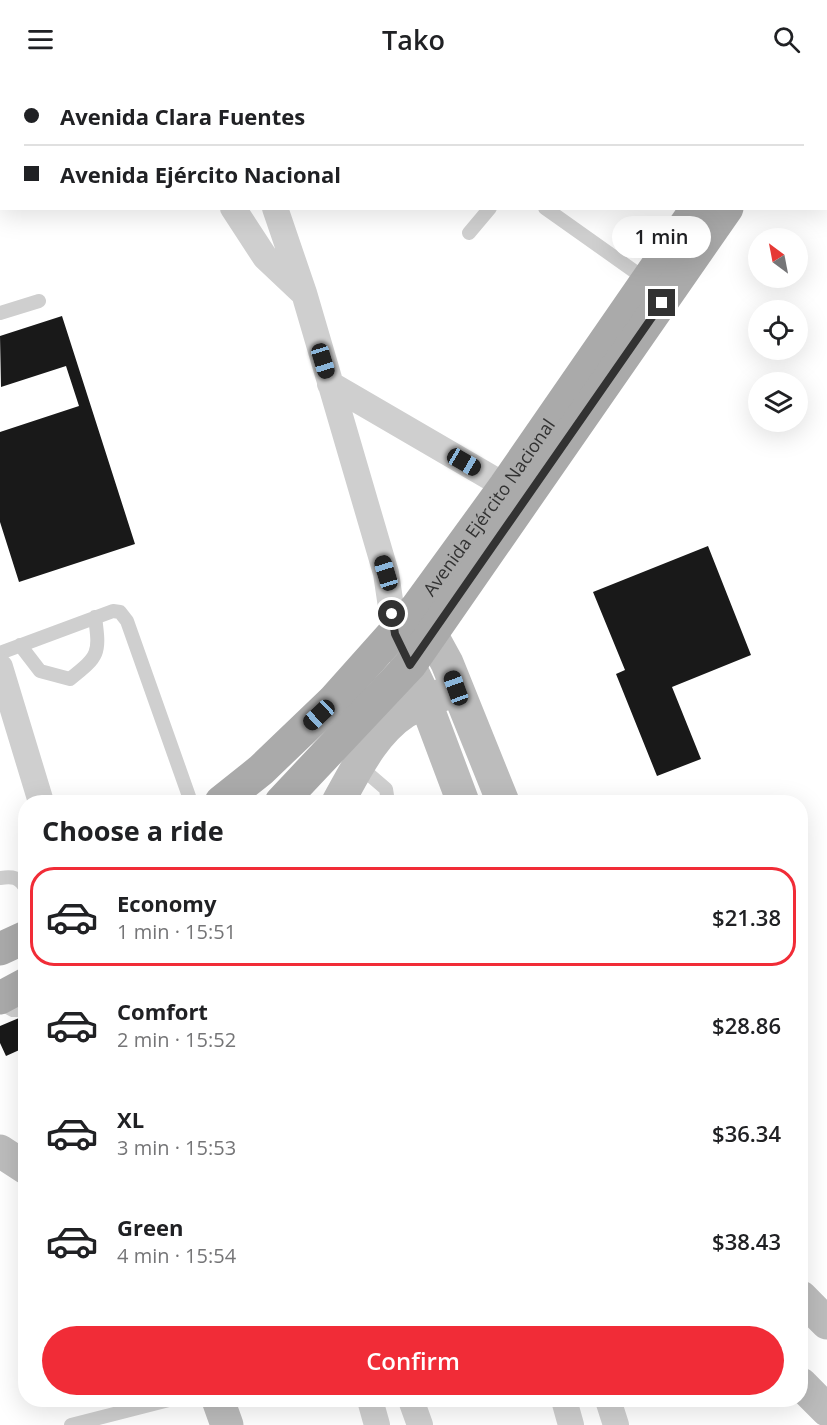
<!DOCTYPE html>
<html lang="en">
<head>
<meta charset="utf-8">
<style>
	:root { --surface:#fff; --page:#f2f2f2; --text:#202124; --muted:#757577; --line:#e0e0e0; --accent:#f12c37 }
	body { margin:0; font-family:"Open Sans",sans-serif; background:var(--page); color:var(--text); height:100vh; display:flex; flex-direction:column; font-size:22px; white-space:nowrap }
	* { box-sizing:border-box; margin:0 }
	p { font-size:20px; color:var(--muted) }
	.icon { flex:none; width:33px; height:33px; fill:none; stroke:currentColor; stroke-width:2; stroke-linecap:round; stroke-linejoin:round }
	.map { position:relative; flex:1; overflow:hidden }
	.panel { position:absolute; left:18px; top:717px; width:790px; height:612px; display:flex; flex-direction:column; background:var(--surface); border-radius:24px; box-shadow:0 6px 24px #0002 }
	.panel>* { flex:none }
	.hud { position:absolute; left:0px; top:0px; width:828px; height:132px; box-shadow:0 6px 24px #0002; display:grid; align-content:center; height:132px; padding:0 24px; background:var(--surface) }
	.needle { width:39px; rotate:328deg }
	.tools { position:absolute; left:748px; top:150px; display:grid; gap:12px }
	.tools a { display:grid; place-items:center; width:60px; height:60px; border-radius:50%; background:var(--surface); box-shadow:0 6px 24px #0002; font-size:30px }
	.end { position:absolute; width:27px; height:27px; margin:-14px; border:8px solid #323232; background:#fff; box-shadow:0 0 0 3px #fff }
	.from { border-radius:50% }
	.bubble { position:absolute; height:42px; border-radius:21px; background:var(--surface); box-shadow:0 6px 24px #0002; font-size:20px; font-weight:600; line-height:42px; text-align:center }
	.car { position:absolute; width:18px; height:36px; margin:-18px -9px; border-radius:8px; box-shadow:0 0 4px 2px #0007; background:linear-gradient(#222 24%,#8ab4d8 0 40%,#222 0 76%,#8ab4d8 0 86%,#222 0) }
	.hud b { display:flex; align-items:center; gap:21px; height:57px; font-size:22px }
	.hud b+b { border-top:2px solid var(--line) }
	.hud i { width:15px; height:15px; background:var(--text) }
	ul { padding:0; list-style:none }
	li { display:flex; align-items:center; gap:18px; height:99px; margin:0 12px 9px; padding:0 12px; border:3px solid transparent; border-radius:24px }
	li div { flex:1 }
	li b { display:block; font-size:22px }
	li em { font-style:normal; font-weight:600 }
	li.on { border-color:var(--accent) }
	li>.icon { width:54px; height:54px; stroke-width:1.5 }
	h2 { padding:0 24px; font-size:27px; line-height:72px }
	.action { display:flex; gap:12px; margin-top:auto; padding:12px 24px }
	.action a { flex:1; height:69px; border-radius:36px; background:var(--accent); color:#fff; font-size:24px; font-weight:600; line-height:69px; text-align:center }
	header { display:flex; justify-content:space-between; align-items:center; height:78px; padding:0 24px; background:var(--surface); font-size:27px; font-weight:600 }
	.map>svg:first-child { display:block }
	.building { fill:#191919 }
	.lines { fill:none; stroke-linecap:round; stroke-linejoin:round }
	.lane { stroke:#cfcfcf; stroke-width:14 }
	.street { stroke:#cfcfcf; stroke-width:26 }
	.secondary { stroke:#bcbcbc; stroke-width:33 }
	.primary { stroke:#aaa; stroke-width:33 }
	.route { stroke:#323232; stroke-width:8 }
	.labels { text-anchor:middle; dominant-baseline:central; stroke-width:6; stroke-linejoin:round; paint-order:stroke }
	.street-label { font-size:18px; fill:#323232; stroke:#fff }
</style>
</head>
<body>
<header><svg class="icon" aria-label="menu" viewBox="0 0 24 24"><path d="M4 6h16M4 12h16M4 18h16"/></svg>Tako<svg class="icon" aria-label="search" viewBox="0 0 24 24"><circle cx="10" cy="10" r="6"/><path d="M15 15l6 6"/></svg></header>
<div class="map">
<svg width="827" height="1347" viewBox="0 0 827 1347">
	<rect width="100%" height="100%" fill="#fff"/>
	<!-- building -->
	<path class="building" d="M62,238L135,466L19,504L0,444V354L79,328L66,288L1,309L0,258Z
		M708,468L751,577L672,609L701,681L657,698L616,596L625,592L593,514Z
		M19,940L26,953V969L6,978L0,965V948Z"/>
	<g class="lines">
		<!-- lane -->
		<path class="lane" d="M545,130L648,203
			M469,155L490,130
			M0,235L39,223
			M20,567L40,593L70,601C99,578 100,576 95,539
			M0,575L113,533L120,534L127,543L191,724
			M358,687L386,711L388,724
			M0,800C13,798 19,799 26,811
			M0,925L13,932H26
			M71,1347L169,1322"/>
		<!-- street -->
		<path class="street" d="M148,0L149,2
			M231,0V2
			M408,2L410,0
			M233,130L265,179L301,213
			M275,130L304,215L386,495L395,556
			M330,306L505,408
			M0,589L41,724
			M370,1322L377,1347
			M411,1322L420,1347
			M564,1322L571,1347
			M608,1322L616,1347"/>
		<!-- secondary -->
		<path class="secondary" d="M418,532L447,585L503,724
			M398,563L421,612L463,724
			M338,724C356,692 373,655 405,634C417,627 431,622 444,616
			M0,1073L26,1090
			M801,1219L827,1245
			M801,1306L827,1332
			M218,1322L227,1347"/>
		<!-- primary -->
		<g class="primary">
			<path d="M786,2L787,0"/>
			<path d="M816,2L817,0"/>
			<path id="s1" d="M221,724L261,692L333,623L417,529L505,408L697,130"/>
			<path d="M281,724L410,587L727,130"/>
			<path d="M0,871L26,859"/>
			<path d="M0,920L26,906"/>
		</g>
	</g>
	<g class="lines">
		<!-- route -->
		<path class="route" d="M392,536L395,556L410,587L662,225"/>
	</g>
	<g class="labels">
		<!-- street labels -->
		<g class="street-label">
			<text stroke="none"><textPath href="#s1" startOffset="400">Avenida Ejército Nacional</textPath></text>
		</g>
	</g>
</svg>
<div class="tools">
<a><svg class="needle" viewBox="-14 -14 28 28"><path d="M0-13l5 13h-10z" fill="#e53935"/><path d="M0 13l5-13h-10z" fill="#757577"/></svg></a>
<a><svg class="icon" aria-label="locate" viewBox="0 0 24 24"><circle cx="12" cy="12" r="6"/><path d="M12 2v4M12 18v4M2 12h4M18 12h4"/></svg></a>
<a><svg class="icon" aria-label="layers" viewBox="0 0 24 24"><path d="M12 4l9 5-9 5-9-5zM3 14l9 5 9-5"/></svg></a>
</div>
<i class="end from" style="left:392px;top:536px"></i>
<i class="end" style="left:662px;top:225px"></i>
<div class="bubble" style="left:612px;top:138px;width:99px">1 min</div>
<i class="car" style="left:323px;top:283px;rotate:163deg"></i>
<i class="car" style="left:464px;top:384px;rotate:120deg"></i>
<i class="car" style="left:386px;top:495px;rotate:343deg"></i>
<i class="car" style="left:456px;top:610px;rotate:340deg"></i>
<i class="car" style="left:319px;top:637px;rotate:227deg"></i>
<div class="hud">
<b><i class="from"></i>Avenida Clara Fuentes</b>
<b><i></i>Avenida Ejército Nacional</b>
</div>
<section class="panel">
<h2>Choose a ride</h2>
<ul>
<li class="on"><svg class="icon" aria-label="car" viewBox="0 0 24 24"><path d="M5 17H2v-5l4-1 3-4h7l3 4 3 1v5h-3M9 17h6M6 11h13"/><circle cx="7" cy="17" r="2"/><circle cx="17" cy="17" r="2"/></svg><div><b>Economy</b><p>1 min · 15:51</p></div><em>$21.38</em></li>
<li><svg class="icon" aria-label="car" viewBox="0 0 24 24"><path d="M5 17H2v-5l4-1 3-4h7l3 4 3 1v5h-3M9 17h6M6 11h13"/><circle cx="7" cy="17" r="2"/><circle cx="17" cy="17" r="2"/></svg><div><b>Comfort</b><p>2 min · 15:52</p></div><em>$28.86</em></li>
<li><svg class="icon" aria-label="car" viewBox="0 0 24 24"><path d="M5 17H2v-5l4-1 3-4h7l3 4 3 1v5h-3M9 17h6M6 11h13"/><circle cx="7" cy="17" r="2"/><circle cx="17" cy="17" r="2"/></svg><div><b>XL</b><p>3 min · 15:53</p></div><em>$36.34</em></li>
<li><svg class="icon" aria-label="car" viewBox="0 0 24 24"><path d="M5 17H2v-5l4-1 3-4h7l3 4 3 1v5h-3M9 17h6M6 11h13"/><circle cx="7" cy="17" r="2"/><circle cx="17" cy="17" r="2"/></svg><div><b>Green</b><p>4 min · 15:54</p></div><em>$38.43</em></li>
</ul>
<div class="action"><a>Confirm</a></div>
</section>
</div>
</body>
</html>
